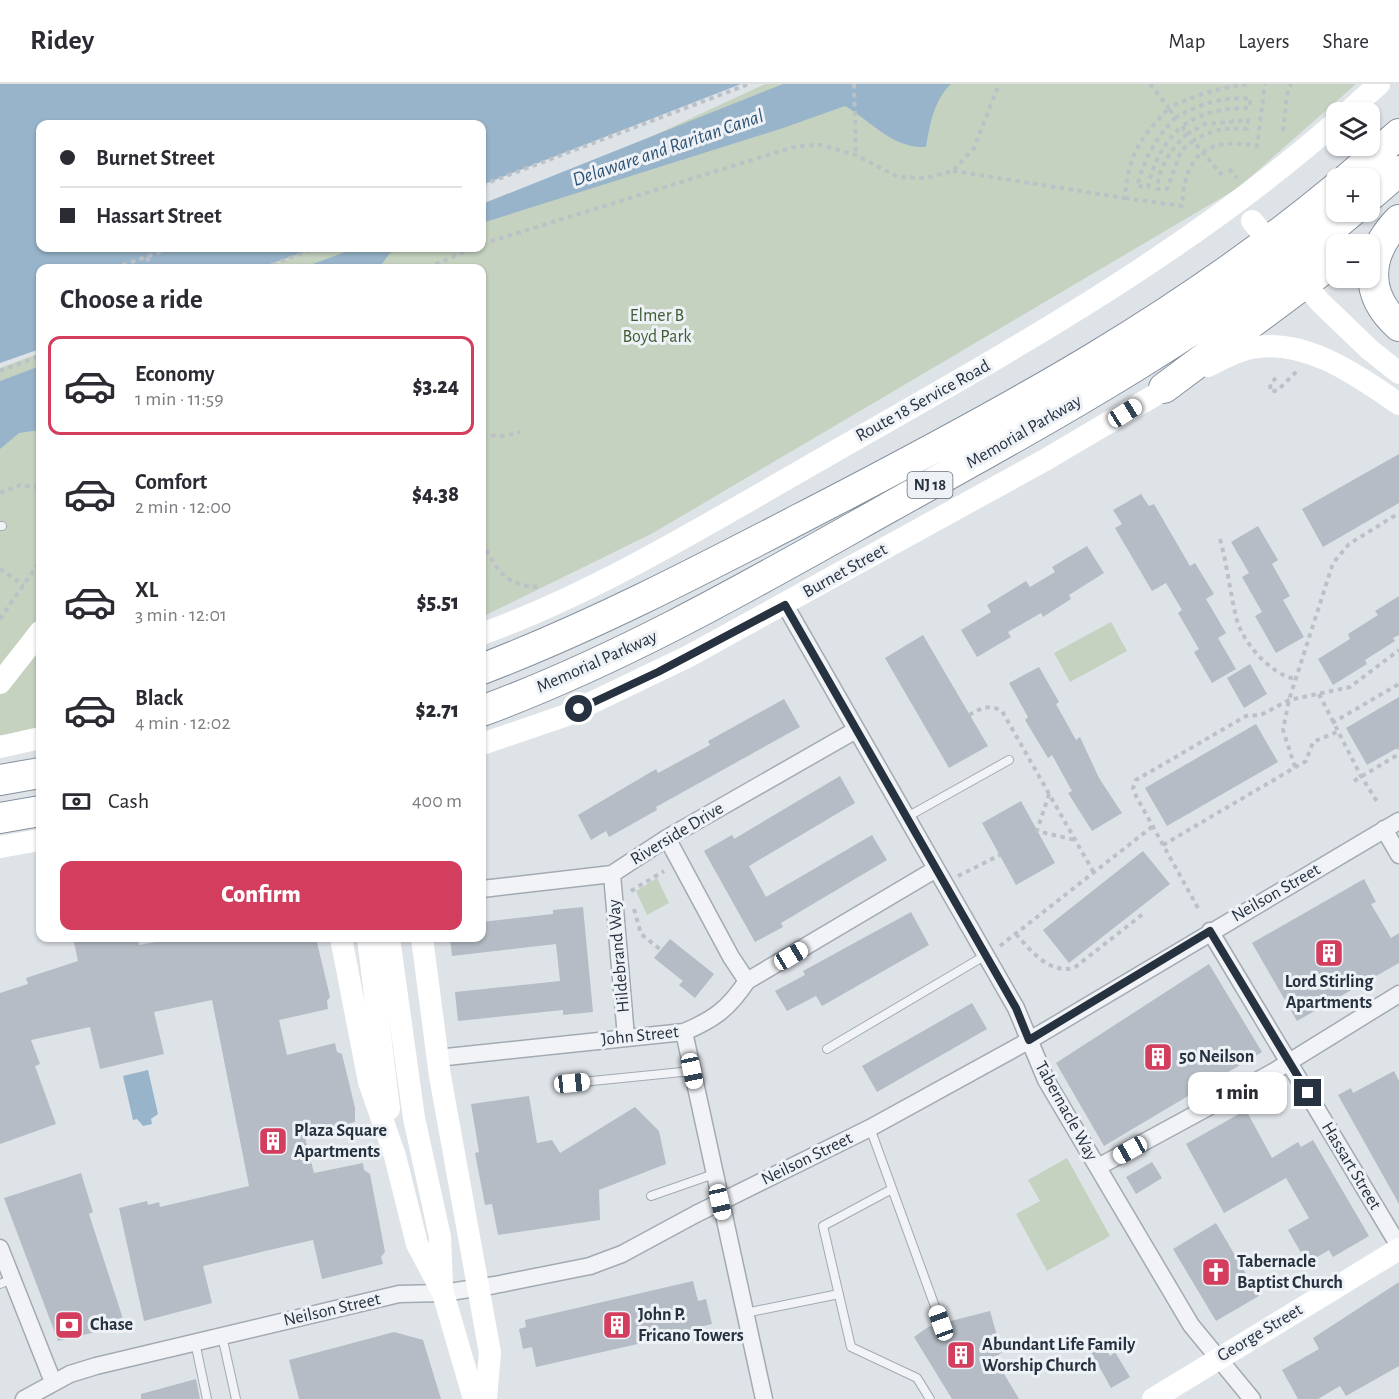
<!DOCTYPE html>
<html lang="en">
<head>
<meta charset="utf-8">
<style>
	:root { --surface:#fff; --page:#f7f7f7; --text:#2b2b33; --muted:#7c7c81; --line:#e1e1e2; --accent:#d33e5f }
	body { margin:0; font-family:"Alegreya Sans",sans-serif; background:var(--page); color:var(--text); height:100vh; display:flex; flex-direction:column; font-size:22px; white-space:nowrap }
	* { box-sizing:border-box; margin:0 }
	p { font-size:20px; color:var(--muted) }
	.icon { flex:none; width:33px; height:33px; fill:none; stroke:currentColor; stroke-width:2; stroke-linecap:round; stroke-linejoin:round }
	.map { position:relative; flex:1; overflow:hidden }
	.side { position:absolute; left:36px; top:180px; width:450px; height:678px; display:flex; flex-direction:column; background:var(--surface); border-radius:12px; box-shadow:0 2px 4px #0004 }
	.side>* { flex:none }
	.top-card { position:absolute; left:36px; top:36px; width:450px; height:132px; border-radius:12px; box-shadow:0 2px 4px #0004; display:grid; align-content:center; height:132px; padding:0 24px; background:var(--surface) }
	.buttons { position:absolute; left:1326px; top:18px; display:grid; gap:12px }
	.buttons a { display:grid; place-items:center; width:54px; height:54px; border-radius:12px; background:var(--surface); box-shadow:0 2px 4px #0004; font-size:30px }
	.end { position:absolute; width:27px; height:27px; margin:-14px; border:8px solid #273240; background:#fff; box-shadow:0 0 0 3px #fff }
	.from { border-radius:50% }
	.bubble { position:absolute; height:42px; border-radius:12px; background:var(--surface); box-shadow:0 2px 4px #0004; font-size:20px; font-weight:800; line-height:42px; text-align:center }
	.car { position:absolute; width:18px; height:36px; margin:-18px -9px; border-radius:8px; box-shadow:0 0 4px 2px #0007; background:linear-gradient(#fff 24%,#345 0 40%,#fff 0 76%,#345 0 86%,#fff 0) }
	.top-card b { display:flex; align-items:center; gap:21px; height:57px; font-size:22px }
	.top-card b+b { border-top:2px solid var(--line) }
	.top-card i { width:15px; height:15px; background:var(--text) }
	ul { padding:0; list-style:none }
	li { display:flex; align-items:center; gap:18px; height:99px; margin:0 12px 9px; padding:0 12px; border:3px solid transparent; border-radius:12px }
	li div { flex:1 }
	li b { display:block; font-size:22px }
	li em { font-style:normal; font-weight:800 }
	li.on { border-color:var(--accent) }
	li>.icon { width:54px; height:54px; stroke-width:1.5 }
	h2 { padding:0 24px; font-size:27px; line-height:72px }
	.pay { display:flex; align-items:center; gap:15px; height:66px; padding:0 24px; font-size:22px }
	.pay p { margin-inline-start:auto }
	.button { display:flex; gap:12px; margin-top:auto; padding:12px 24px }
	.button a { flex:1; height:69px; border-radius:12px; background:var(--accent); color:#fff; font-size:24px; font-weight:800; line-height:69px; text-align:center }
	header { display:flex; align-items:center; gap:36px; box-sizing:border-box; height:84px; padding:0 30px; background:var(--surface); border-bottom:2px solid var(--line) }
	header strong { font-size:28px }
	nav { display:flex; gap:33px; margin-inline-start:auto; font-size:21px }
	.map>svg:first-child { display:block }
	.green { fill:#c5d2bf }
	.water { fill:#98b4ca }
	.building { fill:#b5bcc5 }
	.lines { fill:none; stroke-linecap:round; stroke-linejoin:round }
	.lane-casing { stroke:#a3aab2; stroke-width:10 }
	.street-casing { stroke:#a3aab2; stroke-width:19 }
	.highway-casing { stroke:#85919f; stroke-width:32 }
	.path { stroke:#bcc1c7; stroke-width:4; stroke-dasharray:4.5 4.5; stroke-linecap:butt }
	.lane { stroke:#f1f3f6; stroke-width:8 }
	.street { stroke:#f1f3f6; stroke-width:16 }
	.secondary { stroke:#fff; stroke-width:22 }
	.highway { stroke:#fff; stroke-width:30 }
	.secondary-bridge { stroke:#fff; stroke-width:22 }
	.route { stroke:#273240; stroke-width:8 }
	.labels { text-anchor:middle; dominant-baseline:central; stroke-width:6; stroke-linejoin:round; paint-order:stroke }
	.shield { fill:#eef2f6; stroke:#636c77; stroke-width:1.5 }
	.shield-label { font-size:16px; font-weight:bold; fill:#273240 }
	.park-label { font-size:18px; fill:#3e5c34; stroke:#eef2f6 }
	.street-label { font-size:18px; fill:#273240; stroke:#eef2f6 }
	.poi-label { font-size:18px; font-weight:bold; fill:#273240; stroke:#eef2f6; text-anchor:start }
	.water-label { font-size:20px; font-style:italic; fill:#2f5475; stroke:#eef2f6 }
</style>
</head>
<body>
<header>
<strong>Ridey</strong>
<nav><a>Map</a><a>Layers</a><a>Share</a></nav>
</header>
<div class="map">
<svg width="1399" height="1315" viewBox="0 0 1399 1315">
	<rect width="100%" height="100%" fill="#dee3e8"/>
	<!-- green -->
	<path class="green" d="M765,0H1356L1238,104L653,449L482,533V184H261L316,164H398L402,168L412,164H482V131Z
		M40,269V651H0V284Z
		M1111,538L1127,567L1070,598L1054,569Z
		M657,794L669,819L647,831L636,807Z
		M1067,1074L1110,1152L1047,1187L1016,1130L1040,1117L1028,1096Z"/>
	<!-- water -->
	<path class="water" d="M0,0H741L482,101V40H40V164H316L259,184H40V265L0,279Z
		M783,0H951C934,16 930,40 926,63C893,65 871,37 845,22L783,44L482,139V120Z
		M356,164H407L390,169L379,184H302Z
		M40,282V346L19,349L0,365V297Z
		M148,986L158,1030L151,1035L152,1040L143,1042L137,1035L133,1036L123,992Z"/>
	<!-- building -->
	<path class="building" d="M1399,370V419L1323,463L1302,425Z
		M1141,410L1149,422L1154,420L1190,482L1195,479L1214,510L1206,515L1226,549L1218,554L1236,585L1212,599L1194,568L1199,565L1178,529L1182,526L1166,499L1152,507L1115,444L1122,440L1113,426Z
		M1258,442L1278,476L1272,480L1290,512L1283,516L1304,553L1276,569L1255,532L1262,528L1242,493L1249,489L1231,458Z
		M1087,462L1104,489L1069,511L1071,515L1043,533L1041,529L1008,548L1011,553L977,573L961,546L991,528L987,521L1026,497L1030,503L1055,488L1052,483Z
		M1399,512V551L1393,554L1395,557L1365,576L1367,580L1333,601L1318,575L1350,555L1348,550L1378,531L1375,527Z
		M923,551L988,662L949,684L885,574Z
		M1250,580L1267,610L1244,624L1227,594Z
		M1039,583L1059,618L1056,620L1076,656L1080,653L1099,694L1122,729L1092,747L1068,709L1072,707L1052,671L1048,674L1025,636L1028,633L1009,599Z
		M1399,613V663L1367,681L1346,644Z
		M784,615L800,643L656,723L657,726L609,753L606,747L591,756L578,731L656,685L658,689L710,661L708,657Z
		M1256,640L1278,678L1167,742L1145,704Z
		M840,692L855,719L749,782L766,813L872,751L887,776L781,839L783,843L755,858L704,767L732,751L734,755Z
		M1021,717L1055,779L1016,801L982,739Z
		M1143,767L1170,800L1069,879L1043,846Z
		M1364,795L1376,818L1371,820L1391,854L1399,849V879L1297,937L1252,859Z
		M583,823L593,928L563,931V926L458,937L455,908L560,897L556,860L452,872L450,854H482V838L553,830V826Z
		M911,828L929,861L822,922L816,912L787,927L775,907L805,891L803,887Z
		M73,854H138L139,861L179,854H316L330,913L327,917L328,925L279,936L287,971L335,959L337,968L342,970L355,1024V1038L304,1050L314,1089L363,1079L364,1086L370,1090L385,1168L381,1173L383,1180L322,1195L313,1156L265,1167L203,1182L212,1219L144,1237L119,1124L147,1117L148,1121L159,1118L160,1123L249,1102L212,916L154,928L164,970L100,985L90,943L31,956L40,980L35,982L56,1040L0,1060V909L28,900L26,894L78,877Z
		M670,855L714,890L695,914L679,901L683,897L654,874Z
		M1209,880L1262,968L1104,1062L1056,979Z
		M972,919L987,945L877,1008L862,982Z
		M1394,987L1399,997V1120L1338,1011L1351,1004L1353,1009Z
		M529,1012L537,1059L552,1056L560,1069L635,1023L659,1047L666,1080L599,1106L600,1136L498,1151L492,1120L485,1121L475,1069L479,1068L471,1020Z
		M1246,1026L1272,1074L1298,1058L1301,1063L1313,1056L1369,1152L1333,1173L1329,1166L1307,1179L1288,1146L1309,1134L1286,1094L1224,1129L1186,1060Z
		M1152,1078L1162,1094L1136,1110L1126,1093Z
		M81,1089L93,1128L89,1130L125,1241L58,1257L4,1114Z
		M1216,1139L1259,1212L1216,1237L1173,1165Z
		M693,1197L698,1217L706,1215L712,1240L704,1242V1245L536,1283L532,1263L523,1265L519,1245L526,1243L525,1236Z
		M1399,1198V1282L1346,1312L1340,1302L1318,1315H1298L1282,1286L1319,1265L1313,1254Z
		M990,1227L1002,1269L994,1273L1019,1315H952L914,1253L928,1243L935,1241L943,1245L947,1238Z
		M394,1248L423,1256L441,1315H299L289,1276Z
		M1103,1260L1110,1272L1115,1268L1130,1293L1111,1304L1091,1268Z
		M196,1295L200,1315H141V1310Z"/>
	<g class="lines">
		<!-- lane casing -->
		<g class="lane-casing">
			<path id="lane" d="M0,442H2
				M907,733L1009,676
				M827,965L986,871
				M572,999L692,987
				M870,1044L941,1239
				M892,1105L823,1142L851,1263L917,1294L930,1315
				M651,1112L714,1090
				M0,1200L12,1195
				M745,1229L839,1210
				M222,1252L236,1315
				M195,1258L207,1315"/>
		</g>
		<!-- street casing -->
		<g class="street-casing">
			<path id="street" d="M785,521L1016,924L1046,996L1191,1241L1252,1315
				M1384,745L1399,771
				M667,754L731,873L747,897
				M612,790L626,953
				M482,805L612,790L667,754L856,646
				M1210,847L1399,1162
				M684,948L764,1315
				M437,974L684,948C715,935 729,924 747,897L936,785
				M1098,1083L1273,988L1399,910
				M0,1164L53,1298
				M24,1315L70,1290L96,1282L399,1210L443,1209L495,1201L590,1182L622,1170L696,1130L870,1044L1030,956L1399,737"/>
		</g>
		<!-- highway casing -->
		<g class="highway-casing">
			<path id="highway" d="M1348,94L1399,50
				M1370,112L1399,87
				M1399,136C1366,170 1363,210 1399,242
				M1164,304L1336,176
				M482,585C604,538 718,477 834,417C1014,323 1179,234 1336,104
				M482,627C625,574 756,498 888,424C1048,335 1211,247 1351,128
				M0,696L40,689
				M0,734L40,727"/>
		</g>
		<!-- path -->
		<path class="path" d="M854,0L856,71
			M1150,0L1169,24C1197,10 1221,3 1252,0
			M1175,34C1199,20 1223,12 1251,15L1249,24C1225,24 1202,28 1182,42
			M1283,47L1287,11L1291,0
			M1187,50L1205,40L1248,36L1247,45C1225,44 1212,45 1193,57
			M1229,85L1237,94
			M953,87L1125,114C1128,71 1140,54 1169,24L1175,34C1155,55 1145,74 1137,102L1148,103C1154,77 1163,60 1182,42L1187,50C1171,65 1159,83 1157,105H1167L1181,67L1193,57L1222,91
			M482,101L749,0
			M1125,114L1182,122C1185,70 1206,53 1257,62L1265,0
			M482,160L797,62L821,61L856,71L898,93L926,94L953,87L974,64L999,0
			M147,173L151,184
			M114,184L172,164
			M264,184L316,164
			M427,184L473,164
			M0,287L40,272
			M1276,294L1270,300L1271,308L1278,306L1297,287
			M482,351L506,352L520,348
			M0,409L20,401L40,404
			M1220,455C1227,481 1230,507 1236,533C1242,558 1270,590 1295,595
			M482,458C498,488 505,502 541,503
			M0,485L24,501
			M0,535L40,477
			M1319,610L1361,692L1378,719
			M969,631C982,624 989,620 1002,627L1094,789
			M1332,639L1399,600
			M1398,663L1399,665
			M1295,683L1283,646L1289,616L1333,479L1349,460L1399,429
			M1354,697L1399,670
			M1049,710L1037,747L1075,756
			M1163,761L1306,677L1313,658L1337,648
			M958,792L1000,771
			M631,807L664,787
			M1198,824L1136,712L1133,704L1136,696L1246,632L1261,631L1289,616L1350,603L1399,566
			M634,825L641,850L661,866
			M1016,850C1031,867 1049,890 1074,884L1143,830
			M1000,862L1153,742"/>
		<!-- lane -->
		<use href="#lane" class="lane"/>
		<!-- street -->
		<use href="#street" class="street"/>
		<!-- secondary -->
		<path class="secondary" d="M1348,28L1379,0
			M1370,266L1399,289
			M1208,282C1222,275 1236,267 1251,264C1305,253 1358,292 1399,320
			M482,550C602,506 714,436 825,373C1003,271 1181,174 1336,38
			M0,599L40,548
			M482,660L564,632L689,572L1045,376L1179,297
			M0,663L40,654
			M0,763L40,756
			M341,854L369,998L395,1072L417,1160L443,1209L474,1315
			M368,854L389,1025
			M389,854L414,1034L440,1153L442,1202
			M422,854L440,992L490,1269L486,1315
			M1153,1315L1399,1165"/>
		<!-- highway -->
		<use href="#highway" class="highway"/>
		<!-- secondary-bridge -->
		<path class="secondary-bridge" d="M1252,137L1320,218L1370,266"/>
	</g>
	<g class="lines">
		<!-- route -->
		<path class="route" d="M579,625L658,588L785,521L1016,924L1029,956L1210,847L1308,1009"/>
	</g>
	<!-- icons -->
	<defs>
		<g id="building-square" transform="scale(1.5)"><rect x="-9" y="-9" width="18" height="18" rx="4" fill="#d33e5f" stroke="#eef2f6"/><path d="M-4-6H4V6H1V3H-1V6H-4ZM-2.5-4.3h1.7v1.8h-1.7ZM.8-4.3h1.7v1.8H.8ZM-2.5-1h1.7V.8h-1.7ZM.8-1h1.7V.8H.8Z" fill="#fff"/></g>
		<g id="church-square" transform="scale(1.5)"><rect x="-9" y="-9" width="18" height="18" rx="4" fill="#d33e5f" stroke="#eef2f6"/><path d="M-1.2-6h2.4v3.5h3.3v2.4h-3.3V6h-2.4V-.1h-3.3v-2.4h3.3Z" fill="#fff"/></g>
		<g id="bank-square" transform="scale(1.5)"><rect x="-9" y="-9" width="18" height="18" rx="4" fill="#d33e5f" stroke="#eef2f6"/><path d="M-6-4H6V4H-6ZM0-2.3a2.3 2.3 0 1 0 0 4.6a2.3 2.3 0 1 0 0-4.6Z" fill="#fff"/></g>
	</defs>
	<g fill-rule="evenodd">
		<use href="#building-square" x="1329" y="869"/>
		<use href="#building-square" x="1158" y="973"/>
		<use href="#building-square" x="273" y="1057"/>
		<use href="#church-square" x="1216" y="1188"/>
		<use href="#bank-square" x="69" y="1241"/>
		<use href="#building-square" x="617" y="1241"/>
		<use href="#building-square" x="961" y="1271"/>
	</g>
	<g class="labels">
		<!-- shield labels -->
		<rect class="shield" x="907.5" y="388" width="45" height="26" rx="4.5"/>
		<g class="shield-label">
			<text x="930" y="401">NJ 18</text>
		</g>
		<!-- park labels -->
		<g class="park-label">
			<text x="657" y="232">Elmer B<tspan x="657" dy="21">Boyd Park</tspan></text>
		</g>
		<!-- street labels -->
		<g class="street-label">
			<text transform="translate(923 317) rotate(-29)">Route 18 Service Road</text>
			<text transform="translate(1024 348) rotate(-30)">Memorial Parkway</text>
			<text transform="translate(845 487) rotate(-29)">Burnet Street</text>
			<text transform="translate(597 578) rotate(-24)">Memorial Parkway</text>
			<text transform="translate(677 750) rotate(-31)">Riverside Drive</text>
			<text transform="translate(1276 809) rotate(-30)">Neilson Street</text>
			<text transform="translate(619 872) rotate(-95)">Hildebrand Way</text>
			<text transform="translate(640 952) rotate(-6)">John Street</text>
			<text transform="translate(1066 1027) rotate(61)">Tabernacle Way</text>
			<text transform="translate(807 1075) rotate(-26)">Neilson Street</text>
			<text transform="translate(1351 1082) rotate(59)">Hassart Street</text>
			<text transform="translate(332 1226) rotate(-13)">Neilson Street</text>
			<text transform="translate(1260 1249) rotate(-31)">George Street</text>
		</g>
		<!-- poi labels -->
		<g class="poi-label">
			<text x="1329" y="898" text-anchor="middle">Lord Stirling<tspan x="1329" dy="21">Apartments</tspan></text>
			<text x="1179" y="973">50 Neilson</text>
			<text x="294" y="1047">Plaza Square<tspan x="294" dy="21">Apartments</tspan></text>
			<text x="1237" y="1178">Tabernacle<tspan x="1237" dy="21">Baptist Church</tspan></text>
			<text x="638" y="1231">John P.<tspan x="638" dy="21">Fricano Towers</tspan></text>
			<text x="90" y="1241">Chase</text>
			<text x="982" y="1261">Abundant Life Family<tspan x="982" dy="21">Worship Church</tspan></text>
		</g>
		<!-- water labels -->
		<g class="water-label">
			<text transform="translate(668 64) rotate(-19)">Delaware and Raritan Canal</text>
		</g>
	</g>
</svg>
<div class="buttons">
<a><svg class="icon" aria-label="layers" viewBox="0 0 24 24"><path d="M12 4l9 5-9 5-9-5zM3 14l9 5 9-5"/></svg></a>
<a>+</a>
<a>−</a>
</div>
<i class="end from" style="left:579px;top:625px"></i>
<i class="end" style="left:1308px;top:1009px"></i>
<div class="bubble" style="left:1188px;top:988px;width:99px">1 min</div>
<i class="car" style="left:1125px;top:329px;rotate:58deg"></i>
<i class="car" style="left:791px;top:872px;rotate:59deg"></i>
<i class="car" style="left:692px;top:987px;rotate:168deg"></i>
<i class="car" style="left:572px;top:999px;rotate:84deg"></i>
<i class="car" style="left:1130px;top:1066px;rotate:241deg"></i>
<i class="car" style="left:720px;top:1118px;rotate:167deg"></i>
<i class="car" style="left:941px;top:1239px;rotate:340deg"></i>
<div class="top-card">
<b><i class="from"></i>Burnet Street</b>
<b><i></i>Hassart Street</b>
</div>
<section class="side">
<h2>Choose a ride</h2>
<ul>
<li class="on"><svg class="icon" aria-label="car" viewBox="0 0 24 24"><path d="M5 17H2v-5l4-1 3-4h7l3 4 3 1v5h-3M9 17h6M6 11h13"/><circle cx="7" cy="17" r="2"/><circle cx="17" cy="17" r="2"/></svg><div><b>Economy</b><p>1 min · 11:59</p></div><em>$3.24</em></li>
<li><svg class="icon" aria-label="car" viewBox="0 0 24 24"><path d="M5 17H2v-5l4-1 3-4h7l3 4 3 1v5h-3M9 17h6M6 11h13"/><circle cx="7" cy="17" r="2"/><circle cx="17" cy="17" r="2"/></svg><div><b>Comfort</b><p>2 min · 12:00</p></div><em>$4.38</em></li>
<li><svg class="icon" aria-label="car" viewBox="0 0 24 24"><path d="M5 17H2v-5l4-1 3-4h7l3 4 3 1v5h-3M9 17h6M6 11h13"/><circle cx="7" cy="17" r="2"/><circle cx="17" cy="17" r="2"/></svg><div><b>XL</b><p>3 min · 12:01</p></div><em>$5.51</em></li>
<li><svg class="icon" aria-label="car" viewBox="0 0 24 24"><path d="M5 17H2v-5l4-1 3-4h7l3 4 3 1v5h-3M9 17h6M6 11h13"/><circle cx="7" cy="17" r="2"/><circle cx="17" cy="17" r="2"/></svg><div><b>Black</b><p>4 min · 12:02</p></div><em>$2.71</em></li>
</ul>
<div class="pay"><svg class="icon" aria-label="cash" viewBox="0 0 24 24"><path d="M3 7h18v10H3z"/><circle cx="12" cy="12" r="2"/></svg>Cash<p>400 m</p></div>
<div class="button"><a>Confirm</a></div>
</section>
</div>
</body>
</html>
